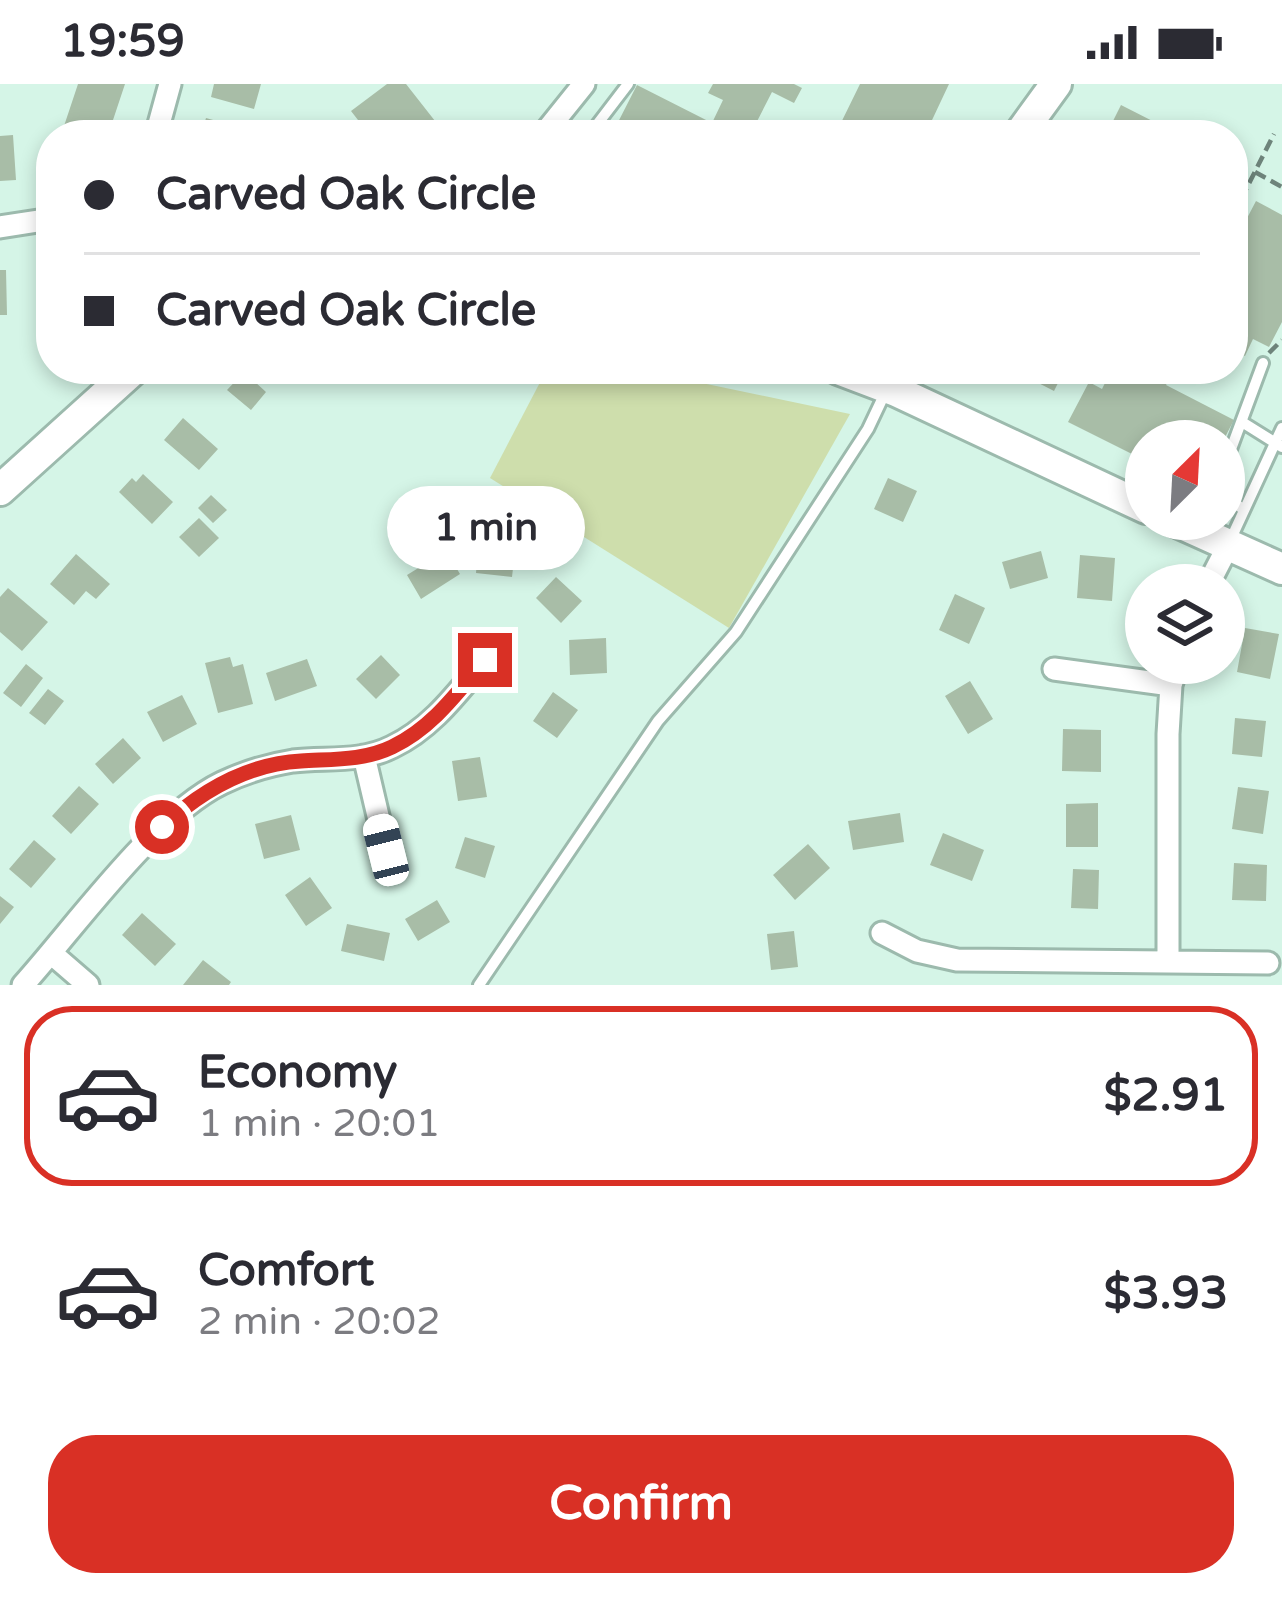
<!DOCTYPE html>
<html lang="en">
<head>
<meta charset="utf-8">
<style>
	:root { --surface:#fff; --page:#f7f7f7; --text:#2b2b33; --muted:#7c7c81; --line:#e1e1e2; --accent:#d93025 }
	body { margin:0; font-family:"Varela Round",sans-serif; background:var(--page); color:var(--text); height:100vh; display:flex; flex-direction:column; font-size:45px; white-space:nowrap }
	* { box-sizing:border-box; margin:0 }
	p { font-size:39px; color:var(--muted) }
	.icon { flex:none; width:66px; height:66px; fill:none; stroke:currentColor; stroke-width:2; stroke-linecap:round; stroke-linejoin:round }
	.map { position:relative; height:901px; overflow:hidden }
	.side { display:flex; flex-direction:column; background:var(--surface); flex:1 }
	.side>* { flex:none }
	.banner { position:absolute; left:36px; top:36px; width:1212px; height:264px; border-radius:48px; box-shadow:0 6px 18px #0003; display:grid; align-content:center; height:264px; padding:0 48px; background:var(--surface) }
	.needle { width:78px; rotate:24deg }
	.buttons { position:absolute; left:1125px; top:336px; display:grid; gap:24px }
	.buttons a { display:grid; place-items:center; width:120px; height:120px; border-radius:50%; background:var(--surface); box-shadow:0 6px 18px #0003; font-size:60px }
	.end { position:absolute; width:54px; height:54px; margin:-27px; border:15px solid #d93025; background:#fff; box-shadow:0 0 0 6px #fff }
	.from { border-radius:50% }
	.bubble { position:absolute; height:84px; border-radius:42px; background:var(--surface); box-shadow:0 6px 18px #0003; font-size:39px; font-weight:700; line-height:84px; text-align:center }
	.car { position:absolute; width:36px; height:72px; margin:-36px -18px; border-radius:15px; box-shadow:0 0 9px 3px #0007; background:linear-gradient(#fff 24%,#345 0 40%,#fff 0 76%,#345 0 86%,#fff 0) }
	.banner b { display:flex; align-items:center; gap:42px; height:114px; font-size:45px }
	.banner b+b { border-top:3px solid var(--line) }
	.banner i { width:30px; height:30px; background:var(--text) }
	ul { padding:21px 0 0; list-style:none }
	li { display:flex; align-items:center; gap:36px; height:180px; margin:0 24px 18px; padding:0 24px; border:6px solid transparent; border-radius:48px }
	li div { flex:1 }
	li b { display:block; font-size:45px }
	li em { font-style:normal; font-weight:700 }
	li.current { border-color:var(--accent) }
	li>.icon { width:108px; height:108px; stroke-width:1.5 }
	.button { display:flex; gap:24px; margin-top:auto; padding:24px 48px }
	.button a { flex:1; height:138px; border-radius:48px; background:var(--accent); color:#fff; font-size:48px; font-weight:700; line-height:138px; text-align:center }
	.status { display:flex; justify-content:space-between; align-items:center; height:84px; padding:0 60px; background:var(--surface); direction:ltr }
	.status svg { height:33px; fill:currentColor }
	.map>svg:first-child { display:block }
	.green { fill:#cedeac }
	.building { fill:#a8bda7 }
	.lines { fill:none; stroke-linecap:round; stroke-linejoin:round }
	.lane-casing { stroke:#9cbaad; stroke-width:16 }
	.street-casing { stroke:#9cbaad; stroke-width:27 }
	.secondary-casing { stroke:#9cbaad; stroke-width:36 }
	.path { stroke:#6e847b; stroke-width:4.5; stroke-dasharray:12 6; stroke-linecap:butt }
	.lane { stroke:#fff; stroke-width:10 }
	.street { stroke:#fff; stroke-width:21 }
	.secondary { stroke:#fff; stroke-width:30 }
	.route { stroke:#d93025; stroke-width:15 }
</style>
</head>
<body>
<div class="status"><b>19:59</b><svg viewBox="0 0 49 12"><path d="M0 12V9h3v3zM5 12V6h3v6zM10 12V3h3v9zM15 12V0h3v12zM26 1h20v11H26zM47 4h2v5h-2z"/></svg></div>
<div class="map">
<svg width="1282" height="901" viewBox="0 0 1282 901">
	<rect width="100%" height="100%" fill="#d5f5e7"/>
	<!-- green -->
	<path class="green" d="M547,285H635L850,330L729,544L490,394Z"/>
	<!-- building -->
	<path class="building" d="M78,0H125L108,51H61Z
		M214,0H261L254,25L211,13Z
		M387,0H406L446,51H358L365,45L351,27Z
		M713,0H794L802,4L794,19L772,8L750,51H621L613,48L637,1L712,39L723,16L708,9Z
		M860,0H949L925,51H835Z
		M1121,21L1180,51H1106Z
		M206,34L249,46L248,51H201Z
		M13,51L16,96L0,97V52Z
		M1256,117L1282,131V238L1269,263L1253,255L1245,272L1233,266V161Z
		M51,173V242H49L37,175Z
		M0,186H6L7,231H0Z
		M1011,285H1065L1054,307Z
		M1112,285H1174L1166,301L1234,336L1223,357H1146V377L1068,338L1089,298L1102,305Z
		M244,288L266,308L251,326L227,306Z
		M183,334L218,365L199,386L164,356Z
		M143,390L173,418L152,440L119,408L132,394L136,398Z
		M888,394L917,407L903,438L874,425Z
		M211,411L227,426L213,439L198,424Z
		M199,434L219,454L199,473L179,453Z
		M478,463L515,467L512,493L476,489Z
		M446,467L460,490L421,515L407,491Z
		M1041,467L1048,494L1010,505L1002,478Z
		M76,470L110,500L96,515L86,507L74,521L50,500Z
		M1080,471L1115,474L1112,517L1077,514Z
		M556,493L582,517L561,539L536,514Z
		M8,504L48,538L22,567L0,548V513Z
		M955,510L985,524L969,560L939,546Z
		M1245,544L1279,550L1270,595L1237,588Z
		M606,554L607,589L570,591L569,556Z
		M381,571L400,591L376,615L356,595Z
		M230,573L233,583L243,580L253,620L218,629L205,579Z
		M307,575L317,602L275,617L266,589Z
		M26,580L43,594L21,623L3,609Z
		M970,597L993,635L968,650L945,612Z
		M48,605L64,617L45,641L29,629Z
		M553,608L578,626L557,654L533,637Z
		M182,611L197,640L163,658L147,628Z
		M1235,634L1266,637L1262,673L1232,670Z
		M1063,645L1101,646V688L1062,687Z
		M123,654L141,674L113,700L95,680Z
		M480,673L487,713L458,717L452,677Z
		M79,702L99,720L71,750L52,732Z
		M1238,703L1269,707L1263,750L1232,745Z
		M1098,719V763H1066V720Z
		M900,729L904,758L853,766L848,737Z
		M291,731L300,766L264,775L255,740Z
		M943,749L984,766L972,797L930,781Z
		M465,753L495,762L485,794L455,784Z
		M34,756L56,775L31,804L9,785Z
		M808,760L830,784L795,816L773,791Z
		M1234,779L1267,781L1266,817L1232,816Z
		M1073,785L1099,786L1098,825L1071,824Z
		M310,793L332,824L306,842L285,811Z
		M0,812L14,823L0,840Z
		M437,816L450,838L418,857L405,835Z
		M142,829L176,860L155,882L122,851Z
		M347,840L390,849L384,877L341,867Z
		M794,847L798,883L771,886L767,850Z
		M203,876L231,898L229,901H183Z"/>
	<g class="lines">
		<!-- lane casing -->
		<g class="lane-casing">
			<path id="lane" d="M589,51L628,0
				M1242,338L1282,363
				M1224,384L1263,279
				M1224,411L1244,426
				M1230,457L1282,344
				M479,901L658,637L736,548L868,345L886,307"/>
		</g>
		<!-- street casing -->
		<g class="street-casing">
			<path id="street" d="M156,51L170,0
				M543,51L584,0
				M0,143L51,135
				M1208,501L1229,460
				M1054,585L1171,601
				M364,672L386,766
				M882,849L917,867L957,876L1268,879
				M51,869L88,901
				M1168,877V650L1171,601L1178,579
				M23,901C76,842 154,732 222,699C245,688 268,681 293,677C326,673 360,679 392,663C432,644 457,609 485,576"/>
		</g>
		<!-- secondary casing -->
		<g class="secondary-casing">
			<path id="secondary" d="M1019,51L1056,0
				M838,285L896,307L1146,424
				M0,406L134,285
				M1171,435L1282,485"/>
		</g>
		<!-- path -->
		<path class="path" d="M1255,88L1282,103
			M1233,131L1274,50
			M1233,151L1237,153
			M1269,269L1282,256"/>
		<!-- lane -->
		<use href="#lane" class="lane"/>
		<!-- street -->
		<use href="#street" class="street"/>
		<!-- secondary -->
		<use href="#secondary" class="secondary"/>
	</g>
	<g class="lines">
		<!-- route -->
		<path class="route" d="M162,743C201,707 246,680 301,677C331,675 363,677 392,663C432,644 457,609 485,576"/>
	</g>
</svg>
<div class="buttons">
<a><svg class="needle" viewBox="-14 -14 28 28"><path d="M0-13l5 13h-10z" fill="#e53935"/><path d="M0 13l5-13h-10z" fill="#7c7c81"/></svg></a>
<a><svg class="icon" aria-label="layers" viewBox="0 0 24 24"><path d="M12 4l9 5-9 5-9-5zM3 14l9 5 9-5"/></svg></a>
</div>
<i class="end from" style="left:162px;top:743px"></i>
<i class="end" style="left:485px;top:576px"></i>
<div class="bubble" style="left:387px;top:402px;width:198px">1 min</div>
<i class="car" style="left:386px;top:766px;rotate:346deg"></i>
<div class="banner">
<b><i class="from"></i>Carved Oak Circle</b>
<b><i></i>Carved Oak Circle</b>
</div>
</div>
<section class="side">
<ul>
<li class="current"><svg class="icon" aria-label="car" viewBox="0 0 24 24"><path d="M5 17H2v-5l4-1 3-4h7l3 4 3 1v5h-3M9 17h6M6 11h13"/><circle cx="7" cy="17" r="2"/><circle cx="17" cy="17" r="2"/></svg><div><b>Economy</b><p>1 min · 20:01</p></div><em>$2.91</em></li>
<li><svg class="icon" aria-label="car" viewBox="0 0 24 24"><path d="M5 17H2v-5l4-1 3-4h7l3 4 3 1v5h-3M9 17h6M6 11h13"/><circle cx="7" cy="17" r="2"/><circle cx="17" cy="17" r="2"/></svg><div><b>Comfort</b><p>2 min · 20:02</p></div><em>$3.93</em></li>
</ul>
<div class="button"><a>Confirm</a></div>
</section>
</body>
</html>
